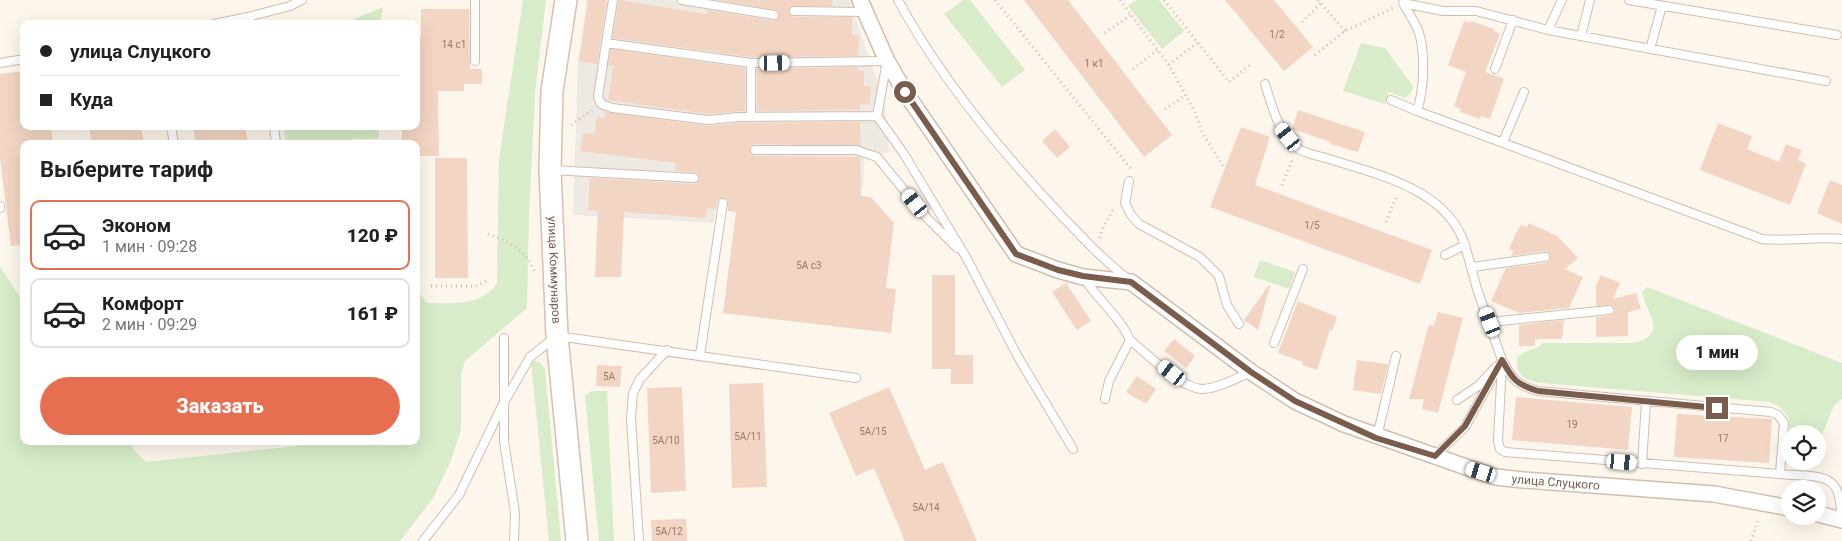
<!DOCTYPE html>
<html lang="ru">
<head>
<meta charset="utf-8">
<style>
	:root { --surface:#fff; --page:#f2f2f2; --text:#222; --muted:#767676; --line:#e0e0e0; --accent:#e76f51 }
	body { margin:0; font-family:Roboto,sans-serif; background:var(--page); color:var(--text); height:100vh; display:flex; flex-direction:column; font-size:19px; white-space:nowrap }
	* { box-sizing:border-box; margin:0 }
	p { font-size:16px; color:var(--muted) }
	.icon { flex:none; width:28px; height:28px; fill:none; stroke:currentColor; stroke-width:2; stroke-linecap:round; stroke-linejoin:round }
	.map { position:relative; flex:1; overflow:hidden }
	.side { position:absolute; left:20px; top:140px; width:400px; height:305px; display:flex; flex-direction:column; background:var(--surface); border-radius:10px; box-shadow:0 5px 20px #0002 }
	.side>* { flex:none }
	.top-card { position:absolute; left:20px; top:20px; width:400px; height:110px; border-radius:10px; box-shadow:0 5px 20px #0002; display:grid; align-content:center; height:110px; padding:0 20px; background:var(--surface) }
	.tools { position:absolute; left:1781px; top:425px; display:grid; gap:10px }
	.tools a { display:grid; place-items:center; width:45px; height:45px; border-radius:50%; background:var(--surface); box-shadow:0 5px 20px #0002; font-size:25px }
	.end { position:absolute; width:22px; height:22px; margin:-11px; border:6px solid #7a5c4d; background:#fff; box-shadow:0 0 0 2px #fff }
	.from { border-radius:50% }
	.bubble { position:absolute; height:35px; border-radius:18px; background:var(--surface); box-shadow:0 5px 20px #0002; font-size:16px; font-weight:800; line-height:35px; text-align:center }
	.car { position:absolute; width:15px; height:30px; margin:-15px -8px; border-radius:6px; box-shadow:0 0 4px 1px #0007; background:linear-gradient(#fff 24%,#345 0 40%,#fff 0 76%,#345 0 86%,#fff 0) }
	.top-card b { display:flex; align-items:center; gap:18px; height:48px; font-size:19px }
	.top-card b+b { border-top:1px solid var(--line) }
	.top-card i { width:12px; height:12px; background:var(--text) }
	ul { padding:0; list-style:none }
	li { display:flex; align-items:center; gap:15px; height:70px; margin:0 10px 8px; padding:0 10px; border:2px solid var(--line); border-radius:10px }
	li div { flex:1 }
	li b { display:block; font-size:19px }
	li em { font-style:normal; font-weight:800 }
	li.selected { border-color:var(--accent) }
	li>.icon { width:45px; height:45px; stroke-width:1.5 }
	h2 { padding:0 20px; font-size:22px; line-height:60px }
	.primary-button { display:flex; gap:10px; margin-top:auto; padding:10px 20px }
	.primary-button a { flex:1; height:58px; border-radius:30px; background:var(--accent); color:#fff; font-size:20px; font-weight:800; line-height:58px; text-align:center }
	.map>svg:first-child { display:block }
	.industrial { fill:#efe9e4 }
	.green { fill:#d8ecc9 }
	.building { fill:#f3d5c3 }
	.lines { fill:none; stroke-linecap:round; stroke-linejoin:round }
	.lane-casing { stroke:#d1beb0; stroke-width:10 }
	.street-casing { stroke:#d1beb0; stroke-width:18 }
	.secondary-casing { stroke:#d6c0b0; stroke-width:24 }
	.path { stroke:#d9b8a5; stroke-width:3; stroke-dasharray:1 4; stroke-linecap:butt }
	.lane { stroke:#fff; stroke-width:8 }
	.street { stroke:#fff; stroke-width:15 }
	.secondary { stroke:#fff; stroke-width:21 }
	.route { stroke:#7a5c4d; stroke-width:6 }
	.labels { text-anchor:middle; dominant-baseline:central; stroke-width:4; stroke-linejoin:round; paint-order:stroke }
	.number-label { font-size:10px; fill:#987a6a }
	.street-label { font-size:12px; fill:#7a5c4d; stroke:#fffaf3 }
</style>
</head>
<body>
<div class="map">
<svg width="1842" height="541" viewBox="0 0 1842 541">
	<rect width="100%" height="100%" fill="#fdf6ec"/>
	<!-- industrial -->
	<path class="industrial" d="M587,0H849L885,103L889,153L864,152L863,188L743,183L717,189L714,223L573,215L578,61Z"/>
	<!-- green -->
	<path class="green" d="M523,0H546L535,93L529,214L527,308L465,361L461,374V430L450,463L433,498L400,541H0V266L24,304V441H131L133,449L146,462L306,445L310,441H416V288L427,303C453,303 479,307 497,284L499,159Z
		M963,0H970L1025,70L1002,87L944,14Z
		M1136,0H1159L1184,31L1162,49L1128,6Z
		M383,7L380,24H342Z
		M1361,43L1385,48L1413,86L1411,93L1405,98L1389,92L1385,104L1343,91Z
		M283,126H378L379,135L377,139H352V144H286Z
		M1260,260L1295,272L1289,289L1254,277Z
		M1647,287L1842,363V399L1834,405L1818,445V434H1790V461H1811L1810,463C1802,466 1795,468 1788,461C1789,436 1798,412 1769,402L1542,383C1527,381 1515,376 1517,358C1524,349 1536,351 1543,343H1634C1670,334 1645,312 1642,292Z
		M536,361L541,363L545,369L561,541H549L531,362Z
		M592,391H607L614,541H599L585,396Z"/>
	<!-- building -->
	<path class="building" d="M588,0H607L597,64L579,61Z
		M619,0L707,14V10L774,21L779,16L775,10L717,0H833L832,6H792L789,13L794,17H852V35H859L858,56L751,57L612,38Z
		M1024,0H1068L1172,135L1144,157Z
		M1225,0H1274L1313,47L1284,71Z
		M421,9H469L470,69H482V84H464V91H438L439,156H416V144H402V126H416V37H421Z
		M1464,21L1471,23V21L1494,29V31L1500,34L1485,72L1504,79L1490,119L1481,116L1480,119L1460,112L1461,109L1454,106L1466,72L1448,65Z
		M611,49L745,68V111L708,114L608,100L613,66L608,65Z
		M858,67V71H864V86H871L870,104H860V110L757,111V69Z
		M24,71V126H51L53,144H24V245L11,246L0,158V74Z
		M1298,110L1365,132L1358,152L1330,144L1331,142L1292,129Z
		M606,112L708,126L739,123L860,122L861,146L755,144L750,147L749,150L755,156L860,157L861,196L871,197L894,223L886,288L896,289L891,333L723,313L736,212L728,211V201L724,198L718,200L716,209L707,208L706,218L624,212L621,277H595L598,211L588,210L590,178L694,184L700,179L695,172L675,171L676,163L580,151L583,133L594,134L597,117L605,118Z
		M1718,123L1752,136L1747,149L1779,162L1786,144L1802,150L1798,160L1806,164L1790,205L1700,170Z
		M89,126H141L144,144H92Z
		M193,126H245L248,144H196Z
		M1241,127L1270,137L1255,185L1432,250L1420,284L1210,207Z
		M1055,129L1070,147L1057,158L1042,141Z
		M435,158H467L468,278H435Z
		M1830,180L1842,185V224L1817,213Z
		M1529,223L1557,236L1578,258L1565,269L1583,277L1569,308L1519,313L1491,301L1506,268L1546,263L1550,260V254L1545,251L1511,256L1513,251L1509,249L1516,233L1521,225L1527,227Z
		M932,275H955V355H973V384H951V369H932Z
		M1601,275L1620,283L1613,299L1636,293L1641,309L1628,312V336L1596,337V317L1612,315L1615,310L1611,305L1596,306V286Z
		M1066,283L1091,321L1077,330L1052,292Z
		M1269,285L1270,286L1258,330L1244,320Z
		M1298,301L1337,317L1332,331L1330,330L1317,370L1302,365L1303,362L1278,353Z
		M1438,312L1463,318L1438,413L1422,409L1424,399H1409L1429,324L1434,326Z
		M1564,320L1562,339H1535V346H1519V325Z
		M1174,339L1195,356L1186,368L1164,351Z
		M1357,360L1388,364L1381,394L1353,390Z
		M597,365L622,366L620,387L596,386Z
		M1137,376L1156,389L1146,404L1126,392Z
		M763,383L767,487L732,488L729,384Z
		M682,387L686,491L651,493L647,388Z
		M889,387L925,470L943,462L977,541H905L874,468L856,476L829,413Z
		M1516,397L1632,407L1628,450L1512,440Z
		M1677,414L1772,419L1769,463L1674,457Z
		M686,519L687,541H652L651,520Z"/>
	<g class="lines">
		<!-- lane casing -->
		<g class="lane-casing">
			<path id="lane" d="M475,0V61
				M613,0L606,43L751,63L887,61L877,116L904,154L966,257L1018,357L1073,449
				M682,0L774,15
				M898,0C939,76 1000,150 1059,213C1081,236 1102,259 1128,279
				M1629,0L1837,35
				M1403,3C1408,12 1414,21 1418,30C1426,51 1424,90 1417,111L1762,239C1789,242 1815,236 1842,239
				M1403,3L1443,11H1476L1548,30L1826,81
				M794,11L865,12
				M214,24L248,17
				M253,24L248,17L290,6L302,0
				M1548,30L1562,0
				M1581,36L1590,0
				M606,43L598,97L601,104L612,108L708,120L739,117L877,116
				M1650,49L1662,6
				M0,63L24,59
				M1495,69L1513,20
				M1265,84C1271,103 1280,137 1297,148C1305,154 1320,156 1329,159C1379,175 1447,189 1465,245L1445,255
				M1391,100L1417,111
				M751,117V63
				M171,126L174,144
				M274,126L276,144
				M1503,142L1524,92
				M755,150H856L877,157L927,218L957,248
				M552,170L694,178
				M1129,181L1125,203L1131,215L1139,224L1200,257L1219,276L1227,305L1239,324
				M0,206V208
				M1472,267L1545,257
				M1084,278C1098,300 1120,317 1130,340L1109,381L1105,399
				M1490,322L1609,310
				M504,338V441L515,513L514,541
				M1130,340C1147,354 1182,389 1203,389C1219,388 1237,378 1251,372
				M1274,343L1303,269
				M700,355L723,203
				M1502,360C1513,380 1515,384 1538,391L1771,412L1778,415L1784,423L1780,474C1820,478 1842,469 1841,519
				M1502,362L1498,441L1500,449L1505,452L1780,474
				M1457,400L1478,386L1496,367
				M1377,437L1396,356
				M1435,456L1465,427L1502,360L1477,289L1465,245
				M1642,464L1646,402
				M423,541L459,495L502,406L530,357L557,336L856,378
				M639,541L631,418L633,393L640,379L667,350"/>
		</g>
		<!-- street casing -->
		<g class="street-casing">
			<g id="street">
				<path id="s1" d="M860,0L887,61L905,92L1016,254L1058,270L1083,277L1131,282L1251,372L1295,401L1344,424L1466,467L1496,477L1523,480L1714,494L1790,508"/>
				<path d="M1818,514L1842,520"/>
			</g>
		</g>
		<!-- secondary casing -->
		<g class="secondary-casing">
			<g id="secondary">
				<path id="s2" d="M566,0L552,91L550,170L557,336L577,541"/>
			</g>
		</g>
		<!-- path -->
		<path class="path" d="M995,0L1131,169
			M1120,0L1169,65L1195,112L1203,134L1223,166
			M1164,0L1229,82L1250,65
			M1318,0L1345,31
			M1302,22L1321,3
			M1105,33L1132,14
			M1315,55L1345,31L1393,8
			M1169,65L1197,43
			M1133,69L1159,49
			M1165,109L1186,95
			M571,125L592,110
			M1282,185L1293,158
			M1386,222L1397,195
			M488,234C508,241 528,251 534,272
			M1100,238L1102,230L1114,208
			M431,286H476L488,280
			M1751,541L1759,518"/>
		<!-- lane -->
		<use href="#lane" class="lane"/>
		<!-- street -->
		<use href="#street" class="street"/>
		<!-- secondary -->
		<use href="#secondary" class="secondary"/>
	</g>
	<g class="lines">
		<!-- route -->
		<path class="route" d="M905,92L1016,254L1058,270L1083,276L1131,282L1251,372L1295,401L1376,438L1435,456L1465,426L1502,360C1513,380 1516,384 1538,391L1717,408"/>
	</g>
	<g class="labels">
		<!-- number labels -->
		<g class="number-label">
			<text x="1277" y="34">1/2</text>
			<text x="454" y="44">14 с1</text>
			<text x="1094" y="63">1 к1</text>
			<text x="1312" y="225">1/5</text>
			<text x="809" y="265">5А с3</text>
			<text x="609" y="376">5А</text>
			<text x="1572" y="424">19</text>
			<text x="873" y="431">5А/15</text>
			<text x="748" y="436">5А/11</text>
			<text x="1723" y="438">17</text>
			<text x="666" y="440">5А/10</text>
			<text x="926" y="507">5А/14</text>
			<text x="669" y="531">5А/12</text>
		</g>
		<!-- street labels -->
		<g class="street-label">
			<text stroke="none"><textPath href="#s2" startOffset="271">улица Коммунаров</textPath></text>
			<text stroke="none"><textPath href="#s1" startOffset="896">улица Слуцкого</textPath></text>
		</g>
	</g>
</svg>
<div class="tools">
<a><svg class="icon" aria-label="locate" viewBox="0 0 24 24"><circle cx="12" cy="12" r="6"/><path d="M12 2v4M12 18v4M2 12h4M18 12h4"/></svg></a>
<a><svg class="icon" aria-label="layers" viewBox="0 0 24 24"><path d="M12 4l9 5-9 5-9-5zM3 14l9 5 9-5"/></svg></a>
</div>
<i class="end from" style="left:905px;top:92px"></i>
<i class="end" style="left:1717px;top:408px"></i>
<div class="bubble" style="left:1676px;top:335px;width:82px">1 мин</div>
<i class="car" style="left:775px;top:63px;rotate:89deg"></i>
<i class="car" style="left:1288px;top:137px;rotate:322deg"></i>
<i class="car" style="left:915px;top:203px;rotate:321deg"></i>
<i class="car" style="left:1490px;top:322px;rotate:339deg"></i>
<i class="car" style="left:1172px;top:373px;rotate:308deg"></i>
<i class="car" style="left:1622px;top:462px;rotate:95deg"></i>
<i class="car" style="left:1481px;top:472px;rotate:287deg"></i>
<div class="top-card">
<b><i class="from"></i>улица Слуцкого</b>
<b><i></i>Куда</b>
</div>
<section class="side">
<h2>Выберите тариф</h2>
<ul>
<li class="selected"><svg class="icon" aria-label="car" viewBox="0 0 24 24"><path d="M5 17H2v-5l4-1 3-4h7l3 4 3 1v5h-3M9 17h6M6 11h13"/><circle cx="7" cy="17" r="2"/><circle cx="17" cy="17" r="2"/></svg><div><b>Эконом</b><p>1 мин · 09:28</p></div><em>120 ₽</em></li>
<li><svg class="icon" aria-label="car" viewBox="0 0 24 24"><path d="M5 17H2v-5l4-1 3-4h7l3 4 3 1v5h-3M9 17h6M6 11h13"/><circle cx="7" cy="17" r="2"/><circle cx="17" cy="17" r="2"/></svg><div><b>Комфорт</b><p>2 мин · 09:29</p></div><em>161 ₽</em></li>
</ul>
<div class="primary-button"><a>Заказать</a></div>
</section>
</div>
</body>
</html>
